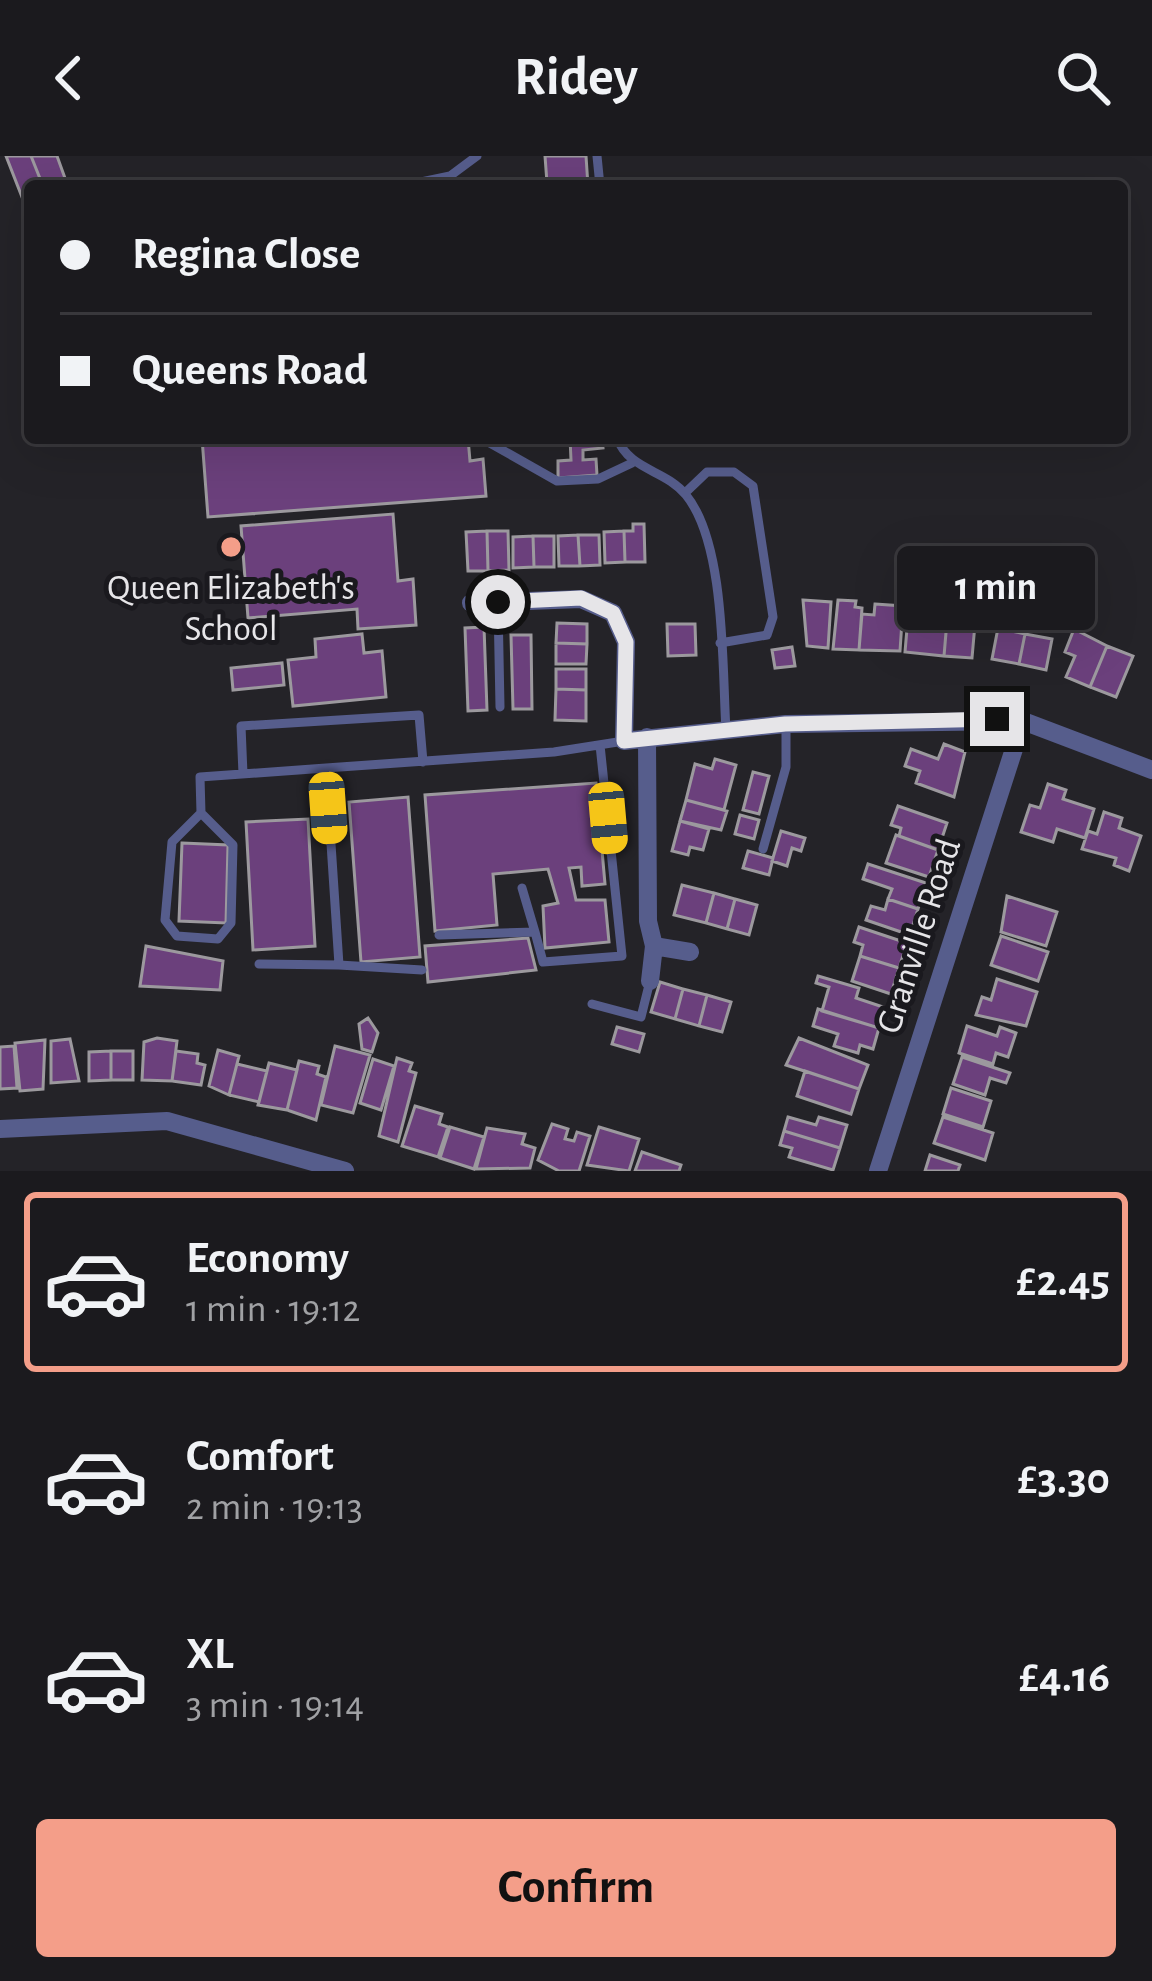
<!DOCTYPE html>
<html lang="en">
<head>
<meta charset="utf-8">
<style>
	:root { --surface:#1b1a1e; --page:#242327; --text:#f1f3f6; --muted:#a0a1a4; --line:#39383c; --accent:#f49e89 }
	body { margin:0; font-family:"Alegreya Sans",sans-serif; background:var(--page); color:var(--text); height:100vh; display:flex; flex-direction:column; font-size:45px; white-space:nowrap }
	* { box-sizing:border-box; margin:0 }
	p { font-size:39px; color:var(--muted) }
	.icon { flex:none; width:66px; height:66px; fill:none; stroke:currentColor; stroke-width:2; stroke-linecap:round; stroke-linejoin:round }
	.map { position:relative; height:1015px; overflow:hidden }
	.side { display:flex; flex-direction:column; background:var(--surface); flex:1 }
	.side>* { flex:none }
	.top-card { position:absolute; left:24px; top:24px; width:1104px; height:264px; border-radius:12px; box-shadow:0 12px 48px #0002,0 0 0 3px var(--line); display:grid; align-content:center; height:264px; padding:0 36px; background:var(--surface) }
	.end { position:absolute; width:54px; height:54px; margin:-27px; border:15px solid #e6e5e8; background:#111; box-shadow:0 0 0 6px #111 }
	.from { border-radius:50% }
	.bubble { position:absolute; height:84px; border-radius:12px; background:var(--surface); box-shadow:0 12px 48px #0002,0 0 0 3px var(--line); font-size:39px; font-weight:600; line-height:84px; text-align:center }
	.car { position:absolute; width:36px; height:72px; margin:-36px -18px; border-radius:15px; box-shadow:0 0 9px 3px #0007; background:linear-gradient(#f5c518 24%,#345 0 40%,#f5c518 0 76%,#345 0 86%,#f5c518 0) }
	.top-card b { display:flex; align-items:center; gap:42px; height:114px; font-size:45px }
	.top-card b+b { border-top:3px solid var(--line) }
	.top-card i { width:30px; height:30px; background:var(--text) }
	ul { padding:21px 0 0; list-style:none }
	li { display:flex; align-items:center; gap:36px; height:180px; margin:0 24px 18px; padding:0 12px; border:6px solid transparent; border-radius:12px }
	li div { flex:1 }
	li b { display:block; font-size:45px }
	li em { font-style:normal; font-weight:600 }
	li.active { border-color:var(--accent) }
	li>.icon { width:108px; height:108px; stroke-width:1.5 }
	.action { display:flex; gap:24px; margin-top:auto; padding:24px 36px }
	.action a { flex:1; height:138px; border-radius:12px; background:var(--accent); color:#111; font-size:48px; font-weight:600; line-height:138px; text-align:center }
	header { display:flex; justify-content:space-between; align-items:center; height:156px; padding:0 36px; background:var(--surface); font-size:54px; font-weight:600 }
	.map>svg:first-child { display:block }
	.building { fill:#6b407c; stroke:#9c999e; stroke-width:3 }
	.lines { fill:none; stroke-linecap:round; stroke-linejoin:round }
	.service { stroke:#565d8c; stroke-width:9 }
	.minor { stroke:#565d8c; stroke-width:18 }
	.route { stroke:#e6e5e8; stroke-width:15 }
	.poi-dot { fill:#f49e89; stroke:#1a191e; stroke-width:4.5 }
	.labels { text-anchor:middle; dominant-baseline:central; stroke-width:10; stroke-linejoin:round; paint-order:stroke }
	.poi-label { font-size:36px; fill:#e6e5e8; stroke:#1a191e }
	.street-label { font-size:36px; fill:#e6e5e8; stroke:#1a191e }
</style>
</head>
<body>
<header><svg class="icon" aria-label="back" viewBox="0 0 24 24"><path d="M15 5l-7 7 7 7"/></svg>Ridey<svg class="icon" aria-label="search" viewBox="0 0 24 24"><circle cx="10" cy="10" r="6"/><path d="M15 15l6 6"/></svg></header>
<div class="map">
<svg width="1152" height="1015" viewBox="0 0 1152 1015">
	<rect width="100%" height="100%" fill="#242328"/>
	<!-- building -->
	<path class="building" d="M6,0H31L43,30H30V38L22,41Z
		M31,0H57L66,25L43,30Z
		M545,0H586L588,30H503L547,27Z
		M202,282H468L470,305L483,303L486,340L208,361Z
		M570,282H602L603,292L583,294V304L596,303L597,319L558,322V305L571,304Z
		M393,358L398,425L413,423L416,469L358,473L357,453L248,462L241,370Z
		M633,368H644L645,406H625L624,375H633Z
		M487,375L488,415H468L466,376Z
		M487,375H508L509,414L488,415Z
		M624,375L625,406L605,407L604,376Z
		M578,379L580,410H559L558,380Z
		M578,379H599L600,409L580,410Z
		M533,380L534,411L513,412V381Z
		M533,380H554V411H534Z
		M803,444L831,446L828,492L807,490Z
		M838,444L856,445L855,451L862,452L859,494L833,493Z
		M875,448L903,450L900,495L859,494L862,458L874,459Z
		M909,449L948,452L944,500L905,496Z
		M947,465L975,468L972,502L944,500Z
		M557,467L587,468V488L556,487Z
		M667,468H695L696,499L668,500Z
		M484,471L487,554L468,555L465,472Z
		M998,472L1025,478L1019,508L992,503Z
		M1074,473L1107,490L1090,531L1066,521L1075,500L1065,496Z
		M362,478L364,497L382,495L386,541L293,550L288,504L316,501L315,483Z
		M1025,478L1052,483L1046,514L1019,508Z
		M511,479H531L532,553H513Z
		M556,487L587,488L586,508H556Z
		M1107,490L1133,500L1116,541L1090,531Z
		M792,491L795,510L775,512L772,494Z
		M282,507L284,529L233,534L231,512Z
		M556,513H586V534L556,533Z
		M556,533L586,534V565L555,564Z
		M944,588L965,596L954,641L916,627L920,615L905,610L911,593L938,603Z
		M715,603L736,609L724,654L686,644L695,608L712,613Z
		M753,616L769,620L759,658L743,654Z
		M596,627L605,728L582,730L581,711L569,712L576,744H605L609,786L545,792L543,750L558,747L548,713L493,718L497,769L435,775L425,639Z
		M1048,628L1066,634L1063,643L1094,653L1085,682L1057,673L1053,686L1021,676L1030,649L1040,652Z
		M408,641L420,801L361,806L349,646Z
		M686,644L727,655L721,674L680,665Z
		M898,650L947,667L938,694L899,680L901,672L891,669Z
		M1104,656L1122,662L1119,672L1141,680L1129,715L1114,709L1116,702L1082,693L1088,675L1097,678Z
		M740,659L759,664L754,683L735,678Z
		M308,663L315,790L253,794L246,666Z
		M680,665L709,673L703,694L690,691L688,699L672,695Z
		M781,675L805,682L801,695L792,692L787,710L772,705Z
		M896,679L938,694L929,721L886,707Z
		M182,687L228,689L226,767L179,765Z
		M748,695L773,702L769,719L743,712Z
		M868,708L926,727L918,753L888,743L892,733L863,723Z
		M682,729L714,737L706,767L674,759Z
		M714,737L735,743L727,773L706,767Z
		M1007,740L1057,756L1046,790L1001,776Z
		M735,743L757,749L749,779L727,773Z
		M888,743L918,753L910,779L866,764L871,750L885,754Z
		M859,771L907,787L899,812L860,800L863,789L854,786Z
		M1001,780L1048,796L1038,825L991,809Z
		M528,782L536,814L428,826L425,790Z
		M146,790L223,805L220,834L140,830Z
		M860,800L899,812L891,838L852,825Z
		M818,820L859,832L856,842L886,852L879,872L822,855L829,831L816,827Z
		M997,823L1037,836L1026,870L976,859L982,841L991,844Z
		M660,826L683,833L675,863L651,856Z
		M683,833L707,839L699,870L675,863Z
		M707,839L731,846L722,876L699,870Z
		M818,853L879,872L873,893L860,889L858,897L834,890L838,878L813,870Z
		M368,862L378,877L372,896L362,893L359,868Z
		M967,870L997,880L1000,871L1016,877L1008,901L996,897L993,908L959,897Z
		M617,871L644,878L639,896L612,888Z
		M157,882L177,885L172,925L142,924L144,886Z
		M799,882L868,909L859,933L786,909Z
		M70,883L79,925L51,927V885Z
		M45,884L43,933L20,935L15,887Z
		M14,890L17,932L0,933V891Z
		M335,890L370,899L353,957L321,949Z
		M218,894L239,900L229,939L209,930Z
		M111,895V924L89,925V896Z
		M111,895H133V924H111Z
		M176,895L198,898L197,907L205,909L201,929L172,925Z
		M962,901L1010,917L1006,927L990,922L985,939L953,928Z
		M397,902L412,907L409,915L416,917L398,986L379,980Z
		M373,903L394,910L381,954L360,947Z
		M299,905L319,910L317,918L326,921L316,964L287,954Z
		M269,907L297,914L287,954L258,949Z
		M237,908L267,915L259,946L229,939Z
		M805,915L859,933L851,958L797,940Z
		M951,932L991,945L983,971L943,958Z
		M415,950L442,958L439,968L448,971L438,1001L402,990Z
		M788,961L816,969L819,961L847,969L840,992L784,975Z
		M943,961L993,977L985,1004L934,987Z
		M552,968L568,973L565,983L574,985L577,976L590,980L579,1015H559L538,1004Z
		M450,971L484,981L474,1013L440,1002Z
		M599,971L639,983L629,1015L587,1009Z
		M487,972L525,978L522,988L535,992L530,1012L476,1013Z
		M784,975L840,992L833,1014L789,1001L792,992L780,989Z
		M642,996L681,1009L679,1015H635Z
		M930,999L960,1009L958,1015H925Z"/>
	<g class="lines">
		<!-- service -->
		<path class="service" d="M597,0L600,30
			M402,30L450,20L477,0
			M481,282L557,325L598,323L632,307
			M617,282C630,315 665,313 686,339C726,388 722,512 726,574
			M685,337L707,316H734L753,330L773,461L767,479L720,487
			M498,448L500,551
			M243,618L241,570L419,559L423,606
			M201,657L172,686L165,764L177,780L218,783L231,767L233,689L201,657L200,621L326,612
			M763,693L786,611V570
			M522,732L535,776
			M439,779L535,776L543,806L622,800L600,589
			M259,808L339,809
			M422,814L339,809L326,612L554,596L624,585
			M592,848L641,861L650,825"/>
		<!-- minor -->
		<path class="minor" d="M471,447L581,443L613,457L626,486L624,585L786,568L1023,565L1152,614
			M647,581L648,765L654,790L690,796
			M650,825L654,790
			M0,973L167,965L345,1015
			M878,1015L1023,565"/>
	</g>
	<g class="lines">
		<!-- route -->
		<path class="route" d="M498,446L581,442L613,457L626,486L624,585L785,568L997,563"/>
	</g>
	<!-- markers -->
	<circle class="poi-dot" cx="231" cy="391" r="12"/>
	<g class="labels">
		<!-- poi labels -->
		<g class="poi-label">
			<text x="231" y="432">Queen Elizabeth's<tspan x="231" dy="41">School</tspan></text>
		</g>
		<!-- street labels -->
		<g class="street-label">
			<text transform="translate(919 780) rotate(-72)">Granville Road</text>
		</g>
	</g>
</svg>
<i class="end from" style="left:498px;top:446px"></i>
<i class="end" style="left:997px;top:563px"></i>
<div class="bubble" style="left:897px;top:390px;width:198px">1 min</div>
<i class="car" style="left:328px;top:652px;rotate:176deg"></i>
<i class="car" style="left:608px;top:662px;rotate:175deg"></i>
<div class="top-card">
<b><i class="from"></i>Regina Close</b>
<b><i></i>Queens Road</b>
</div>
</div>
<section class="side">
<ul>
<li class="active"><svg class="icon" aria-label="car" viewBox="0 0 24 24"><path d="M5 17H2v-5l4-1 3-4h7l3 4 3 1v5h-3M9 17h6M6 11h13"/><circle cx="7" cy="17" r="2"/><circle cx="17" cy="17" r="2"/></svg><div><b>Economy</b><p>1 min · 19:12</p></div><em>£2.45</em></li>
<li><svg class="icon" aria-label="car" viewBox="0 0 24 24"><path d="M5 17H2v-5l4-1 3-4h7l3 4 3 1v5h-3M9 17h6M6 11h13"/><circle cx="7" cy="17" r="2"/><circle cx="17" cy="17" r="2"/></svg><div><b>Comfort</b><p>2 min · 19:13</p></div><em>£3.30</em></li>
<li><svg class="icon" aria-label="car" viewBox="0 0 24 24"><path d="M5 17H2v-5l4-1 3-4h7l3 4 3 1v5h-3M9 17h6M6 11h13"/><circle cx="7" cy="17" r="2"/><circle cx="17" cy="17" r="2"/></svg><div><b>XL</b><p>3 min · 19:14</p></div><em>£4.16</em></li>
</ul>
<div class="action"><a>Confirm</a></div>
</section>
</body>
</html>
